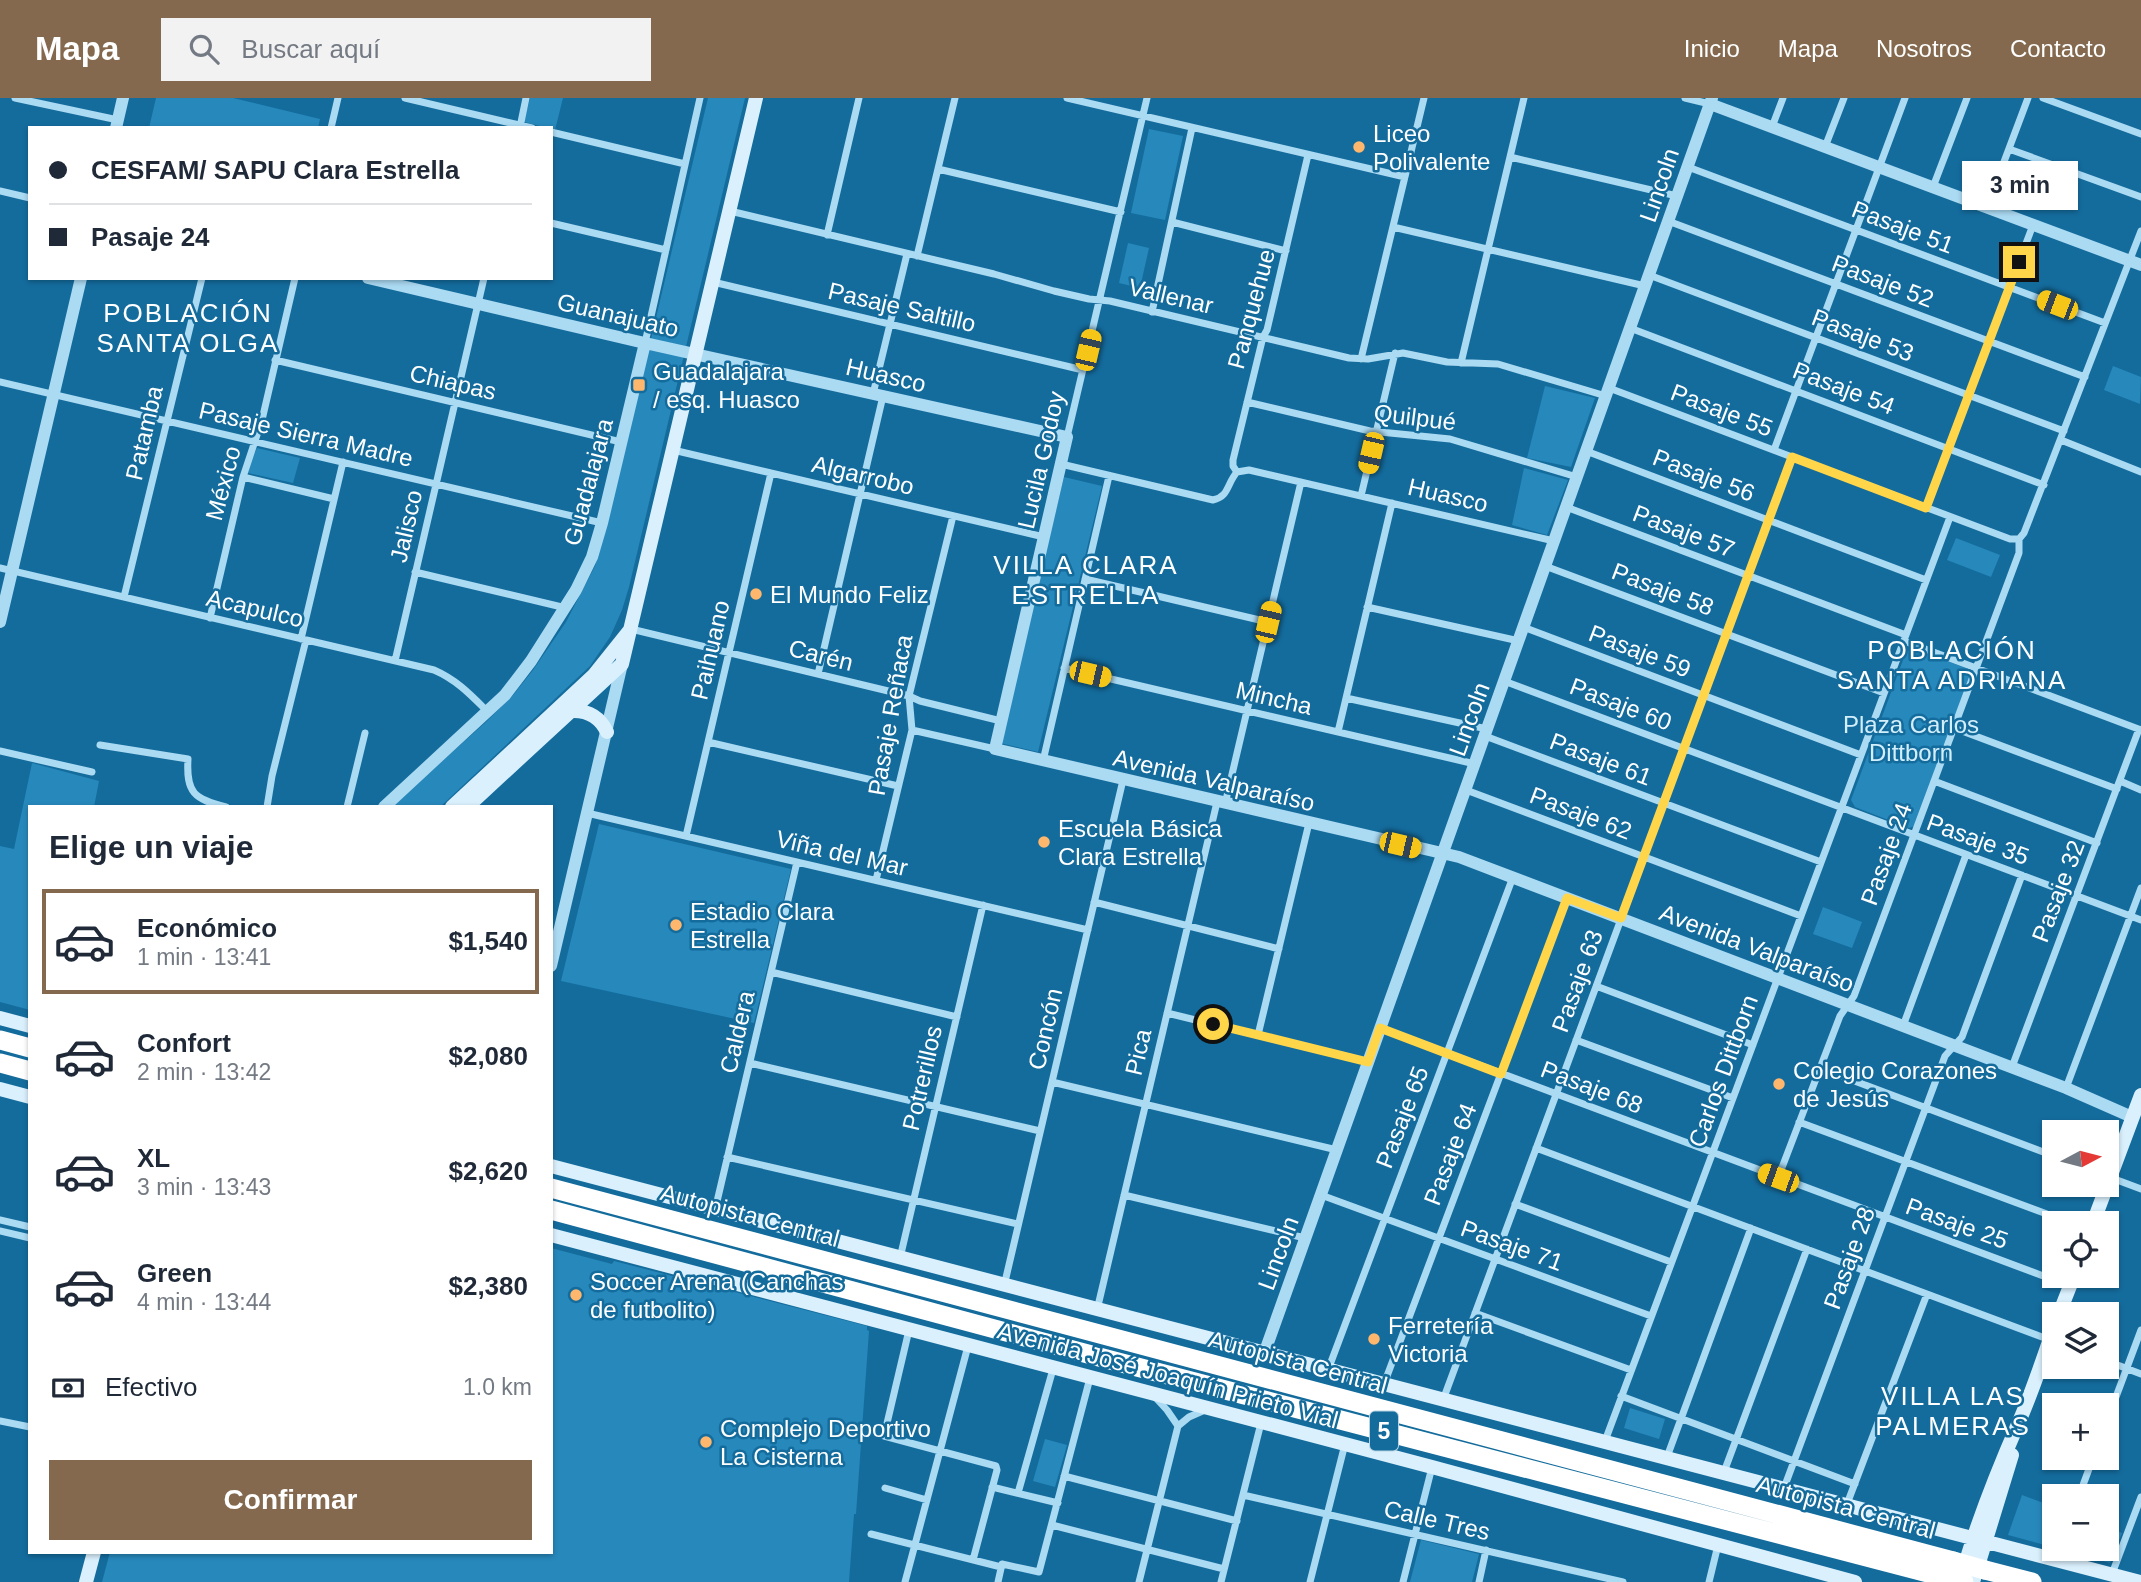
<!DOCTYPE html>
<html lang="es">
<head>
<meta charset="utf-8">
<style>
	:root { --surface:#fff; --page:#f2f2f3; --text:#1f2937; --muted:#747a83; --line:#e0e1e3; --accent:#84694f }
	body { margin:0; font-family:Arial,sans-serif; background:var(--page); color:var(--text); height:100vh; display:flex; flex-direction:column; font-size:26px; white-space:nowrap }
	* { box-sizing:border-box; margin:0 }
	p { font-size:23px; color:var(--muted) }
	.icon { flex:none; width:38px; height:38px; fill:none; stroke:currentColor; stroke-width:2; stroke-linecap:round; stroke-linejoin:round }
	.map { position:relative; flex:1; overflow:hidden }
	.side { position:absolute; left:28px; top:707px; width:525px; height:749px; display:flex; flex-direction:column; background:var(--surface); border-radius:0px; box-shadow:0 2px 5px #0004 }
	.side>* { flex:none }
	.top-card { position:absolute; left:28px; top:28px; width:525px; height:154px; border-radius:0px; box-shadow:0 2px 5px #0004; display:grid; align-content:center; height:154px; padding:0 21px; background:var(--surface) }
	.needle { width:46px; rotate:83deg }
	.fabs { position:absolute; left:2042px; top:1022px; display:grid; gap:14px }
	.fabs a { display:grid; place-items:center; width:77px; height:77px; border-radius:0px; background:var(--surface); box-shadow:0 2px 5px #0004; font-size:35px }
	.end { position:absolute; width:32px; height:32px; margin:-16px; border:9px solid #ffd54a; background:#111; box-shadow:0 0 0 4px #111 }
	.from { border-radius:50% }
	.bubble { position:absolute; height:49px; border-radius:0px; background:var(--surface); box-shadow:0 2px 5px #0004; font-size:23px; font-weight:700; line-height:49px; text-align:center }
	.car { position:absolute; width:21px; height:42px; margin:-21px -10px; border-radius:9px; box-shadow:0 0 5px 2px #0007; background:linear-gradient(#f5c518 24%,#345 0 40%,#f5c518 0 76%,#345 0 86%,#f5c518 0) }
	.top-card b { display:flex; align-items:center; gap:24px; height:66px; font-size:26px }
	.top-card b+b { border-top:2px solid var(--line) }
	.top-card i { width:18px; height:18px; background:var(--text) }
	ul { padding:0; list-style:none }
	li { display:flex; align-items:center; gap:21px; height:105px; margin:0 14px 10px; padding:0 7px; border:4px solid transparent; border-radius:0px }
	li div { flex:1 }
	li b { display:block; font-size:26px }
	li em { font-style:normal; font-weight:700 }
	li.current { border-color:var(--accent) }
	li>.icon { width:63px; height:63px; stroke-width:1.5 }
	h2 { padding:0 21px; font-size:32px; line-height:84px }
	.pay { display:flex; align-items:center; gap:18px; height:77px; padding:0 21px; font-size:26px }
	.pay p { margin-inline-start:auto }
	.cta { display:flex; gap:14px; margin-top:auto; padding:14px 21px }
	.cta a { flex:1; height:80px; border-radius:0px; background:var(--accent); color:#fff; font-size:28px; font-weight:700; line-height:80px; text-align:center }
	header { display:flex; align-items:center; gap:42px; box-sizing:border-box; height:98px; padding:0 35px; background:var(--accent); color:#fff }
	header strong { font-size:33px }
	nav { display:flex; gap:38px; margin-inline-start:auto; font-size:24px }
	.search { width:490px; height:63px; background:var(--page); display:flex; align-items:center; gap:18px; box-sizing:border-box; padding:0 24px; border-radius:0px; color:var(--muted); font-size:26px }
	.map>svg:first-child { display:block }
	.green { fill:#2788bb }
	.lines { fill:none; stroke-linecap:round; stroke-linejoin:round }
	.minor { stroke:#abdaf3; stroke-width:7 }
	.tertiary { stroke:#abdaf3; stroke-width:12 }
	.secondary { stroke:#daf0fd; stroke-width:14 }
	.motorway { stroke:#fff; stroke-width:19 }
	.motorway-bridge { stroke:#fff; stroke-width:19 }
	.route { stroke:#ffd54a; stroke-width:9 }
	.poi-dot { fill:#ffb76d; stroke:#146c9d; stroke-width:2.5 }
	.labels { text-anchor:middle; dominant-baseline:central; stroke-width:5; stroke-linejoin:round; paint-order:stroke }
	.shield { fill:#146c9d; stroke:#b8d3e2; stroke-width:2 }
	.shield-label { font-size:23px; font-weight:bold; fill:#fff }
	.poi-label { font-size:24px; fill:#fff; stroke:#146c9d; text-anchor:start }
	.street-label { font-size:24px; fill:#fff; stroke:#146c9d }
	.park-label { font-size:24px; fill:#d3effd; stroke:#146c9d }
	.neighbourhood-label { font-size:26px; letter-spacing:2px; fill:#fff; stroke:#146c9d }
</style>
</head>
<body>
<header>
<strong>Mapa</strong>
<div class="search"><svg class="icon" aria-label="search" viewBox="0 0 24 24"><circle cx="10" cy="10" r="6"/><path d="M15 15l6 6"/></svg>Buscar aquí</div>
<nav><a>Inicio</a><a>Mapa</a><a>Nosotros</a><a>Contacto</a></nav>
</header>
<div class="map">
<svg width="2141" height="1484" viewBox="0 0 2141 1484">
	<rect width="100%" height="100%" fill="#146c9d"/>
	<!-- green -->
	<path class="green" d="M156,0H233L320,21L318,30H149Z
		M530,0H563L555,32L524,24Z
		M708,0H745L629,489L622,512L610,539L590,568L440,709H391L487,623L514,596L533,572L566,524L595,468L607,427Z
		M1149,31L1183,38L1165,122L1131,115Z
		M1128,145L1149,150L1140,190L1119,185Z
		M2113,268L2141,279L2140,306L2104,292Z
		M1545,288L1595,300L1571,369L1527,360Z
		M257,350L300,360L293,385L248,375L250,366Z
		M1524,370L1568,382L1547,437L1512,427Z
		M1064,379L1102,388L1038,654L1000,645Z
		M1956,440L2000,457L1991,479L1947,462Z
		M1914,550L1968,571L1970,573L1971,577L1915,728L1909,730L1855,709L1851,702L1906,554Z
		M32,665L99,683L94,709H30V912L0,904V748L14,751Z
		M599,726L791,771L754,925L561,883Z
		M1823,809L1862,824L1852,850L1813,836Z
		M551,1150L612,1166L614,1163L867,1228V1232L869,1233L856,1416H854L849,1484H102L110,1454H551Z
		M1630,1310L1665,1321L1659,1341L1624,1330Z
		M1045,1341L1067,1347L1055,1389L1033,1383Z
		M2022,1397L2054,1409V1443L2052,1449L2008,1437Z
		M2107,1430L2122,1435L2110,1465L2065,1453L2066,1451H2107Z
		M1421,1442L1479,1456L1472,1484H1410Z"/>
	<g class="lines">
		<!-- minor -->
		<path class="minor" d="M15,0L118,22
			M405,0L532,30
			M1067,0L1405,79
			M1685,0L1710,6
			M2043,0L2141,36
			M520,29L526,0
			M1772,29L1783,0
			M331,30L338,0
			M551,34L685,66
			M1825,49L1844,0
			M2009,51L2141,99
			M1510,59L1677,98
			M1688,69L2105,225
			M938,71L1121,114
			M1933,89L1967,0
			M0,93L30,100
			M1987,109L2028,0
			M730,113L994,176L1054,193L1089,201L1110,203L1349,260L1368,261L1403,255L1447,264L1498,266L1606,298
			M1668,123L2085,279
			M1172,124L1286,153
			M551,125L666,152
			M1393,129L1645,188
			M827,137L859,0
			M917,158L955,0
			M1649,177L2064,333
			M713,184L1083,272
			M1152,214L1192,30
			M1630,230L2044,387
			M645,245L700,0
			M1361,261L1424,0
			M275,262L621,344
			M1461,265L1524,0
			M0,284L602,425
			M1609,290L2010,441H2019
			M873,296L907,156
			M1247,304L1370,333L1450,341L1577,379
			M1067,339L1147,0
			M2061,342L2141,374
			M673,352L1044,439
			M1774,352L1905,0
			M1586,353L1926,482
			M1061,366L1213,402C1229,399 1227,385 1237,374L1249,372L1554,443
			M1237,374L1233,368V362L1263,239L1267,232L1308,57
			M243,379L334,401
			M1361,398L1395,255
			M1566,409L1906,537
			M1926,410L2033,127
			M2019,441L2024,435L2141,133
			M1545,468L1884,595
			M0,470L434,572C457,582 471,597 488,614
			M415,474L566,510
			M1085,481L1268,524
			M124,499L202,180
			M1367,509L1519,543
			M210,520L243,379L262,322L295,180
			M1523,529L1861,657
			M631,531L909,598L920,603L1001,623
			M301,541L343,364
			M1904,543L2141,632
			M395,563L484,180
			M1064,570L1475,666
			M818,576L883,298
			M1504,583L2141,822
			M1346,600L1487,631
			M1954,630L2117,691
			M912,632L995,651
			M1338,634L1392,405
			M1485,638L1821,764
			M708,644L898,688
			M100,647L188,661C186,695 194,701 226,709
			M0,653L92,674
			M1043,663L1109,378
			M1934,683L2097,745
			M2120,683L2141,692
			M1466,692L1801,818
			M1225,706L1301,384
			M267,709L272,678L306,542
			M347,709L365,635
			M587,715L1088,832
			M686,738L771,375
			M876,782L912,632L909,598L953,418
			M1094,804L1279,851
			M771,874L957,919
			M1596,888L1753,947
			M1167,915L1368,964
			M1903,928L1966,757
			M1380,930L2070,1188
			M1258,937L1309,725
			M1576,942L1733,1000
			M750,965L1040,1033
			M2012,969L2139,631
			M1820,970L2054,1058
			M1052,984L1337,1052
			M2066,990L2141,790
			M1799,1024L2071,1125
			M1536,1050L2050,1242
			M727,1059L1018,1126
			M2109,1079L2141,1091
			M1778,1080L1840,918L1854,898L2019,455V441
			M1124,1097L1305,1140
			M1321,1097L1651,1218
			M1515,1106L1671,1164
			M715,1112L797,764
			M0,1122L30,1129
			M0,1133L30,1140
			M900,1160L983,807
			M1004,1188L1123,682
			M1097,1212L1217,704
			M1475,1215L1631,1272
			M909,1232L884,1338L996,1368L997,1372L973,1462
			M2107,1263L2141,1276
			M1328,1272L1513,779
			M1384,1286L1567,800
			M1621,1298L1855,1386
			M1155,1299L1167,1312L1178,1328
			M1443,1302L1792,359
			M0,1323L30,1329
			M2107,1323L2141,1232
			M1605,1343L1950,419
			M1667,1359L1751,1130
			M1724,1374L1807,1151
			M1064,1378L1237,1423
			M992,1389L1058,1405
			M885,1390L927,1402
			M1784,1390L1945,958L1962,939L2022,777
			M1018,1395L1053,1271
			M1243,1397L1623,1484
			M2079,1398L2093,1360
			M1847,1406L1927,1196
			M1052,1427L1224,1471
			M871,1436L1001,1469
			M2112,1476L2141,1399
			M905,1484L968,1248
			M998,1484L1002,1466L1039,1474L1090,1280
			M1139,1484L1178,1328L1189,1319L1205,1312
			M1221,1484L1261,1325
			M1310,1484L1345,1346
			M1403,1484L1432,1369
			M1479,1484L1486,1452
			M1709,1484L1718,1447"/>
		<!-- tertiary -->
		<path class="tertiary" d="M1710,6L2141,167
			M116,30L123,0
			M368,180L636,243L1067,339L995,651L1459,759L2066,990L2132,1019
			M0,524L81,180
			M384,709L505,597L531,563L576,492L592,459L602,425L645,245
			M551,868L622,566
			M1264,1256L1712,0"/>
		<!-- secondary -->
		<path class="secondary" d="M571,613C588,612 600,619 607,634
			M452,709L593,578L629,533
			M467,709L622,566L756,0
			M0,920L30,928
			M0,991L30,999
			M551,1068C1080,1210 1611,1344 2140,1484
			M2093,1125L2141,997
			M551,1137L1432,1369L1855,1484
			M2059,1216L2074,1178
			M1963,1473C1978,1422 1997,1374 2018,1326C2032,1295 2043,1261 2054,1229
			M86,1484L94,1454
			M1973,1484L2012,1357"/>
		<!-- motorway -->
		<path class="motorway" d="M0,942L30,950
			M0,965L30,973
			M551,1090L1953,1463
			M551,1112L1114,1263L1947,1480
			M1985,1472L2032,1484"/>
		<!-- motorway-bridge -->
		<path class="motorway-bridge" d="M1953,1463L1985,1472
			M1947,1480L1964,1484"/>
	</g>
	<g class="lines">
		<!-- route -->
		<path class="route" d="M1213,926L1368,964L1380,930L1501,976L1567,800L1621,820L1792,359L1926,410L2019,164"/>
	</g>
	<!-- markers -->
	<g class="poi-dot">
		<circle cx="1359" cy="49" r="7"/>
		<rect x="632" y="280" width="14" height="14" rx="3.5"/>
		<circle cx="756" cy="496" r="7"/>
		<circle cx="1044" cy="744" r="7"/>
		<circle cx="676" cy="827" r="7"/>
		<circle cx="1779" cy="986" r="7"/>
		<circle cx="576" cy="1197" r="7"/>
		<circle cx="1374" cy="1241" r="7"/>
		<circle cx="706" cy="1344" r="7"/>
	</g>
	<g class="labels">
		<!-- shield labels -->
		<rect class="shield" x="1370" y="1313.5" width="28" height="39" rx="5"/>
		<g class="shield-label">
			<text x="1384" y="1333">5</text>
		</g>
		<!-- poi labels -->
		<g class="poi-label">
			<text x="1373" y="35">Liceo<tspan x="1373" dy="28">Polivalente</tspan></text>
			<text x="653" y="273">Guadalajara<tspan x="653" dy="28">/ esq. Huasco</tspan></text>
			<text x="770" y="496">El Mundo Feliz</text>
			<text x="1058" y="730">Escuela Básica<tspan x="1058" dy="28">Clara Estrella</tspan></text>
			<text x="690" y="813">Estadio Clara<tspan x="690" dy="28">Estrella</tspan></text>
			<text x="1793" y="972">Colegio Corazones<tspan x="1793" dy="28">de Jesús</tspan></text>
			<text x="590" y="1183">Soccer Arena (Canchas<tspan x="590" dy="28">de futbolito)</tspan></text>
			<text x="1388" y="1227">Ferretería<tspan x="1388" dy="28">Victoria</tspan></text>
			<text x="720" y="1330">Complejo Deportivo<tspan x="720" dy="28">La Cisterna</tspan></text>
		</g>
		<!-- street labels -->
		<g class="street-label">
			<text transform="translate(1659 87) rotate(-71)">Lincoln</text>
			<text transform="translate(1903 129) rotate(21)">Pasaje 51</text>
			<text transform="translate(1883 183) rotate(21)">Pasaje 52</text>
			<text transform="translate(1171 198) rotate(13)">Vallenar</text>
			<text transform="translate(902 209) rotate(13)">Pasaje Saltillo</text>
			<text transform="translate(1251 211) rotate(-75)">Panquehue</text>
			<text transform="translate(618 217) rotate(13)">Guanajuato</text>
			<text transform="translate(1863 237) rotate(21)">Pasaje 53</text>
			<text transform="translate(886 277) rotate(13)">Huasco</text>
			<text transform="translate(453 284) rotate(13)">Chiapas</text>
			<text transform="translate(1844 290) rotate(21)">Pasaje 54</text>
			<text transform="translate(1722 312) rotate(21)">Pasaje 55</text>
			<text transform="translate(1415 319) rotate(7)">Quilpué</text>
			<text transform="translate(144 335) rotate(-77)">Patamba</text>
			<text transform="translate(306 336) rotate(13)">Pasaje Sierra Madre</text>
			<text transform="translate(1041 362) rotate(-77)">Lucila Godoy</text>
			<text transform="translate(863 377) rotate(13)">Algarrobo</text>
			<text transform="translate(1704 377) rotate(21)">Pasaje 56</text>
			<text transform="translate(588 384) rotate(-75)">Guadalajara</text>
			<text transform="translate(223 385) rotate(-75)">México</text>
			<text transform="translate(1448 397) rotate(13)">Huasco</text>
			<text transform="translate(406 428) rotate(-77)">Jalisco</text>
			<text transform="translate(1684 433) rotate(21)">Pasaje 57</text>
			<text transform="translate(1663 491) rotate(21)">Pasaje 58</text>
			<text transform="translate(255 510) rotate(13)">Acapulco</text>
			<text transform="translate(710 552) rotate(-77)">Paihuano</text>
			<text transform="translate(1640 553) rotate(21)">Pasaje 59</text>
			<text transform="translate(821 557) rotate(14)">Carén</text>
			<text transform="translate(1274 600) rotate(13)">Mincha</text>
			<text transform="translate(1621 606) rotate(21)">Pasaje 60</text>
			<text transform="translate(890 617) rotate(-80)">Pasaje Reñaca</text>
			<text transform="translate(1469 621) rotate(-70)">Lincoln</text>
			<text transform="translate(1601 661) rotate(21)">Pasaje 61</text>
			<text transform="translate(1214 682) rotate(13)">Avenida Valparaíso</text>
			<text transform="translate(1581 715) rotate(21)">Pasaje 62</text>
			<text transform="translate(1978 741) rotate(20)">Pasaje 35</text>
			<text transform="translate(842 755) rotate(13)">Viña del Mar</text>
			<text transform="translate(1886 756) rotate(-70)">Pasaje 24</text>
			<text transform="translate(2058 793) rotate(-69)">Pasaje 32</text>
			<text transform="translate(1757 850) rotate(21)">Avenida Valparaíso</text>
			<text transform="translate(1577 883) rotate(-70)">Pasaje 63</text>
			<text transform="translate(1045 931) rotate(-77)">Concón</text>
			<text transform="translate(737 934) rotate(-77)">Caldera</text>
			<text transform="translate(1138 954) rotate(-77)">Pica</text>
			<text transform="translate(1723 973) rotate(-70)">Carlos Dittborn</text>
			<text transform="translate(922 980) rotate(-77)">Potrerillos</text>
			<text transform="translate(1592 989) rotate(21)">Pasaje 68</text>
			<text transform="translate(1402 1019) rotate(-69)">Pasaje 65</text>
			<text transform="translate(1450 1056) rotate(-69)">Pasaje 64</text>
			<text transform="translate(750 1117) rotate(15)">Autopista Central</text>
			<text transform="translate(1957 1125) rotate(20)">Pasaje 25</text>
			<text transform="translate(1512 1147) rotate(20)">Pasaje 71</text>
			<text transform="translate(1278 1155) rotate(-70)">Lincoln</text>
			<text transform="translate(1849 1160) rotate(-70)">Pasaje 28</text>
			<text transform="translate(1298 1264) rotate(15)">Autopista Central</text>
			<text transform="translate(1168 1277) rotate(15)">Avenida José Joaquín Prieto Vial</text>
			<text transform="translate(1846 1409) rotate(15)">Autopista Central</text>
			<text transform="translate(1437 1422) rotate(13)">Calle Tres</text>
		</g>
		<!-- park labels -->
		<g class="park-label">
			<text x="1911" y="626">Plaza Carlos<tspan x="1911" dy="28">Dittborn</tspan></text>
		</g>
		<!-- neighbourhood labels -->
		<g class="neighbourhood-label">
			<text x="188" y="215">POBLACIÓN<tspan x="188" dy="30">SANTA OLGA</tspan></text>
			<text x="1086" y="467">VILLA CLARA<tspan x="1086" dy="30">ESTRELLA</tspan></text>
			<text x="1952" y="552">POBLACIÓN<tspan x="1952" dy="30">SANTA ADRIANA</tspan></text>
			<text x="1953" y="1298">VILLA LAS<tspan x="1953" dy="30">PALMERAS</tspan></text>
		</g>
	</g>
</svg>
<div class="fabs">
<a><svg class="needle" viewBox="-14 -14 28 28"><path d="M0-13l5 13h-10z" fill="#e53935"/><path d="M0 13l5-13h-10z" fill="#747a83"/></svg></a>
<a><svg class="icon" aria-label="locate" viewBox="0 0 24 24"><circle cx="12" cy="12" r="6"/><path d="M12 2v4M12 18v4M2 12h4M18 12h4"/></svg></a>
<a><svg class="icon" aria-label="layers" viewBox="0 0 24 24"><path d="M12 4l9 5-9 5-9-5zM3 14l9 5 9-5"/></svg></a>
<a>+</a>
<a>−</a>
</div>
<i class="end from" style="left:1213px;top:926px"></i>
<i class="end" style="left:2019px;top:164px"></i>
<div class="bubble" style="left:1962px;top:63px;width:116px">3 min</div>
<i class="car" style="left:2057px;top:207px;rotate:291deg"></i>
<i class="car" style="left:1088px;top:252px;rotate:13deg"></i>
<i class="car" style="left:1371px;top:355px;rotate:193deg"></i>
<i class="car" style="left:1268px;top:524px;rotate:13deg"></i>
<i class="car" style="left:1090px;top:576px;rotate:103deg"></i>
<i class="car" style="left:1400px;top:747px;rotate:103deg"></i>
<i class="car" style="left:1778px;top:1080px;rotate:290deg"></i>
<div class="top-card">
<b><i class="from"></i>CESFAM/ SAPU Clara Estrella</b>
<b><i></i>Pasaje 24</b>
</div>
<section class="side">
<h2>Elige un viaje</h2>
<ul>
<li class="current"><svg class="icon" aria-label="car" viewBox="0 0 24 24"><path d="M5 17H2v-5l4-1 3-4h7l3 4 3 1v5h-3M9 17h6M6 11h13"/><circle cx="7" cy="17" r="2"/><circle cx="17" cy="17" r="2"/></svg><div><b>Económico</b><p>1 min · 13:41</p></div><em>$1,540</em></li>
<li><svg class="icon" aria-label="car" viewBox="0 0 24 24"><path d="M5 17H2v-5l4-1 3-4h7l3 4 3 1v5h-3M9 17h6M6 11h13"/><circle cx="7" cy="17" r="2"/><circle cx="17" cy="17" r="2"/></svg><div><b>Confort</b><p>2 min · 13:42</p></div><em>$2,080</em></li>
<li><svg class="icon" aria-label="car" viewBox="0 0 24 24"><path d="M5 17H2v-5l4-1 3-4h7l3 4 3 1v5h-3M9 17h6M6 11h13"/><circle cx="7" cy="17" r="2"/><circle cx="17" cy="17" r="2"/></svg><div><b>XL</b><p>3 min · 13:43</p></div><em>$2,620</em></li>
<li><svg class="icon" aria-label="car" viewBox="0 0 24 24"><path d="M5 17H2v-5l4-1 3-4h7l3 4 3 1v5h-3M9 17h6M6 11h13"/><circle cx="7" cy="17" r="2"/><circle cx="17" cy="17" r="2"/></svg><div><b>Green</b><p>4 min · 13:44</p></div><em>$2,380</em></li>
</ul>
<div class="pay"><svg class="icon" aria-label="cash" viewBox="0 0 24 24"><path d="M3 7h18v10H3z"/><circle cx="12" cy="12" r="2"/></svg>Efectivo<p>1.0 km</p></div>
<div class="cta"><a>Confirmar</a></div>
</section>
</div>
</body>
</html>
